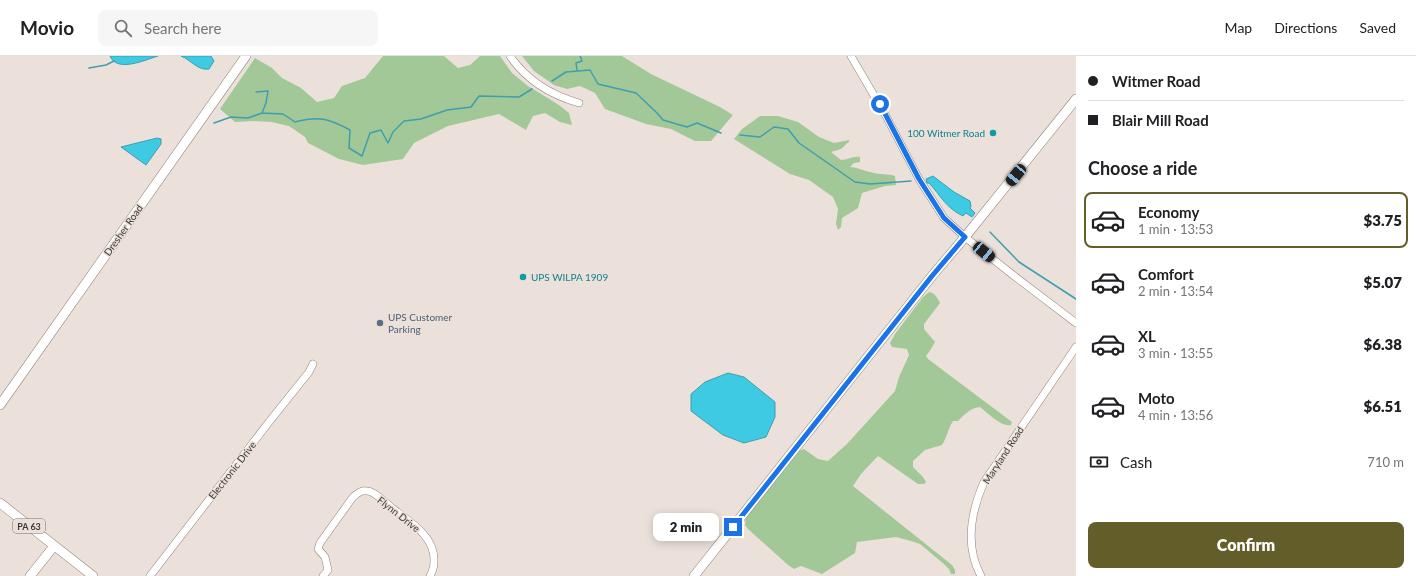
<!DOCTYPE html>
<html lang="en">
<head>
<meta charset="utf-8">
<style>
	:root { --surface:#fff; --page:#f6f6f6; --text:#202124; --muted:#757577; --line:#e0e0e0; --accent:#635d29 }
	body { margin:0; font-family:Lato,sans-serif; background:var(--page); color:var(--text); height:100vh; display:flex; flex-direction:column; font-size:15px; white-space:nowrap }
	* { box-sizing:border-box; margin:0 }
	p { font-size:13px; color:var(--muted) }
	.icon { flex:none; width:22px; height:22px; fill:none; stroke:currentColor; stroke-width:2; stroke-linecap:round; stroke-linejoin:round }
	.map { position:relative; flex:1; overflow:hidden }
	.drawer { display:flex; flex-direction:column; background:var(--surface); width:340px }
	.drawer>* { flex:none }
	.banner { display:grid; align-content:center; height:88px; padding:0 12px; background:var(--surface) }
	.end { position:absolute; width:18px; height:18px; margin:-9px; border:5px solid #1a73e8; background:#fff; box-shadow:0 0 0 2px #fff }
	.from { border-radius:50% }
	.bubble { position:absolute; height:28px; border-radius:8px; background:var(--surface); box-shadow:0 2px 10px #0003; font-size:13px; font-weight:800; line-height:28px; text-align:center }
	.car { position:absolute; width:12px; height:24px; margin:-12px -6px; border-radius:5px; box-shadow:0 0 3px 1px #0007; background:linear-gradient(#222 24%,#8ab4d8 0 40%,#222 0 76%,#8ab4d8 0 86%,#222 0) }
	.banner b { display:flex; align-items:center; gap:14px; height:38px; font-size:15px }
	.banner b+b { border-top:1px solid var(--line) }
	.banner i { width:10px; height:10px; background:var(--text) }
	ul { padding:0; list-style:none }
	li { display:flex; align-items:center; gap:12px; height:56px; margin:0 8px 6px; padding:0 4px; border:2px solid transparent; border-radius:8px }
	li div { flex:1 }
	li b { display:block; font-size:15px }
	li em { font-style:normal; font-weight:800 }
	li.current { border-color:var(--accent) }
	li>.icon { width:36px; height:36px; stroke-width:1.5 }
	h2 { padding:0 12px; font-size:18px; line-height:48px }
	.pay { display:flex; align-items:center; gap:10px; height:44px; padding:0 12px; font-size:15px }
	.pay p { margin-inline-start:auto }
	.primary-button { display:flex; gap:8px; margin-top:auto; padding:8px 12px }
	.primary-button a { flex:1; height:46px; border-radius:8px; background:var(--accent); color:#fff; font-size:16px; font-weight:800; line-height:46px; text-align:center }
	header { display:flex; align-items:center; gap:24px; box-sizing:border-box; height:56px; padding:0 20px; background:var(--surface); border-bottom:1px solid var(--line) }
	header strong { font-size:19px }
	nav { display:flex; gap:22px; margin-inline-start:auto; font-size:14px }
	.search { width:280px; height:36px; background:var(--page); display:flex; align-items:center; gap:10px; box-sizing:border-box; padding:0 14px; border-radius:8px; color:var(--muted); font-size:15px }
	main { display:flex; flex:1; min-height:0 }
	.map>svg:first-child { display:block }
	.green { fill:#a3c897 }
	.water { fill:#3dcae2; stroke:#3d9faf }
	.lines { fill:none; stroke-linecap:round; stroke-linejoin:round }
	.stream { stroke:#3d9faf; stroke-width:1.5 }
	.minor-casing { stroke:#8d837d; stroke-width:8 }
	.major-casing { stroke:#8d837d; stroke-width:10 }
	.minor { stroke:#fff; stroke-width:7 }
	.major { stroke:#fff; stroke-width:9 }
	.route { stroke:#1a73e8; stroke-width:5 }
	.culture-dot { fill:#0f9aa8; stroke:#ebe1da; stroke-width:1.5 }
	.service-dot { fill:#5c6f8a; stroke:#ebe1da; stroke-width:1.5 }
	.labels { text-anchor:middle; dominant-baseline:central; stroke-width:3; stroke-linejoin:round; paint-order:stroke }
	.shield { fill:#ebe1da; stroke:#726c68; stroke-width:1 }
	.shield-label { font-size:9px; font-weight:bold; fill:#3e3a37 }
	.culture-label { font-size:10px; fill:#0d838f; stroke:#ebe1da; text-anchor:end }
	.street-label { font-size:10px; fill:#3e3a37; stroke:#ebe1da }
	.service-label { font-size:10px; fill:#4e5e75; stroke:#ebe1da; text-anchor:start }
</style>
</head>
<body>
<header>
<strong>Movio</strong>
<div class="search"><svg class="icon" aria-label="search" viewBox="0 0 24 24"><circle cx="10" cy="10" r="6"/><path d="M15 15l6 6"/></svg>Search here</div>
<nav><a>Map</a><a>Directions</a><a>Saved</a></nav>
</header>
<main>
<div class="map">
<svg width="1076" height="520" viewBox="0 0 1076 520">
	<rect width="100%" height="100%" fill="#ebe1da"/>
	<!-- green -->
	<path class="green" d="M383,0H444L458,12L470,9L480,0H500L512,17L528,30L559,49L569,57L572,69L560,66L545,57L533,60L526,74L499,58L448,70L414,87L403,103L363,109L339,103L308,87L305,81L289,70L271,66L253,65L235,66L220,53L255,2L272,12L282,22L301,32L317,46L334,42L342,30L365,22Z
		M522,0H622L651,18L720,51L733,59L711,85H695L671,73L646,68L605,53L595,37L580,30L567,33L554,29L534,15Z
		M760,60H778L798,66L819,81L834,87L849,84V86L846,88C842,94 837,94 831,96L841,104C848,104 853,100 860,101V106L854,107L850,111C861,112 871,118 882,118C887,119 890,118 895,120L896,129L885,130L862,137L858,152L842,162L841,171L838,174L836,168L838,153L833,141L809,124L790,118L734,83L742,73Z
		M929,236C935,237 937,241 940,247L924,268V273L935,286L931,293L926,300L928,303L1012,366L1011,369C1001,371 988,357 980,351C970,352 964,359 958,365H953C948,373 947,381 942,389L925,394L913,405V411L923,421L926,426L924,428H918L878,400L861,418L853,430L952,509L955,514V518H951L949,513L944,508L920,488L911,485L896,481L857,486L855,497L822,518L801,510L794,513L788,509L748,473L745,469L746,460L799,395L804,393L818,403L828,405L847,388L895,335L899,321L909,299L907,293L892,291L890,287L895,278L923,241Z"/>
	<!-- water -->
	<path class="water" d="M110,0H158C145,4 117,17 110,0Z
		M181,0H211L214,5L209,13C198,15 191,4 181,0Z
		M157,82L161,83V88L146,109L121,91Z
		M933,120L954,136L970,145L971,150L970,152L975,157L972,161L966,157L963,160C946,152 941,140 929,127H927L926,123Z
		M728,317L744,321L775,346V361L766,381L744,387L723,379L691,355V338L705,326Z"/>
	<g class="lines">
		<!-- stream -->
		<path class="stream" d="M89,12L106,9L114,5
			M577,14L576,7L582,5L580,0
			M552,25L566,16L590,14L598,28L636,37L657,57L663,64L687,71L697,67L721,77
			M256,36L268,35L266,47L262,57L283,58L295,66C319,60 328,62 350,74L349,92L362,100L370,77L381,74L388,87L393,76L404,65L421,63L447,54L471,51L479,40L519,41L532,33
			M214,67L231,61L248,62L262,57
			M740,79L760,81L774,71L788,73L799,87L855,126L870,128L911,125
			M990,176L1019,206L1076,243"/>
		<!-- minor casing -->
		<g class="minor-casing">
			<path id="minor" d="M510,0C527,25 551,39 579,47
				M851,0L886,60L919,123L944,162L965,181L1013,219L1076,267
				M150,520L269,366L309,316L313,308
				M323,520L328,514L325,501L318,493L320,487L353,441C358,437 361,434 367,435C374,435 386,447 392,452C410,466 435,480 434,505C434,511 433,515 430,520
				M981,520C964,489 971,456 984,426L1076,291"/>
		</g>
		<!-- major casing -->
		<g class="major-casing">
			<path id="major" d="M0,349L246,0
				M0,447L93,520
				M30,520L54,490
				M694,520L932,220L965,181L1076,43"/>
		</g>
		<!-- minor -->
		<use href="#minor" class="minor"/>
		<!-- major -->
		<use href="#major" class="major"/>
	</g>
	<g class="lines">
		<!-- route -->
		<path class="route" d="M733,471L932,220L965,181L944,162L919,123L880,48"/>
	</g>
	<!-- markers -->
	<g class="culture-dot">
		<circle cx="993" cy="77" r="4"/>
		<circle cx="523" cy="221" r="4"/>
	</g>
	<circle class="service-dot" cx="380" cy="267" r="4"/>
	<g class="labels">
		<!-- shield labels -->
		<rect class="shield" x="13" y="463" width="32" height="14" rx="3"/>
		<g class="shield-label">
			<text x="29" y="470">PA 63</text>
		</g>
		<!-- culture labels -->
		<g class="culture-label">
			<text x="985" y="77">100 Witmer Road</text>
			<text x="531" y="221" text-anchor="start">UPS WILPA 1909</text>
		</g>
		<!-- street labels -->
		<g class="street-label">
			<text transform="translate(123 174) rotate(-55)">Dresher Road</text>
			<text transform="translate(1003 399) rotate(-57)">Maryland Road</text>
			<text transform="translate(232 414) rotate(-52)">Electronic Drive</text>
			<text transform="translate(399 458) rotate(38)">Flynn Drive</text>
		</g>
		<!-- service labels -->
		<g class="service-label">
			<text x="388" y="261">UPS Customer<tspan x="388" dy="12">Parking</tspan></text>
		</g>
	</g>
</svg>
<i class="end from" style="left:880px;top:48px"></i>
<i class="end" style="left:733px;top:471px"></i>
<div class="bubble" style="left:653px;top:457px;width:66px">2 min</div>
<i class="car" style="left:1016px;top:119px;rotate:219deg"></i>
<i class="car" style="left:984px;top:196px;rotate:129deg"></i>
</div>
<section class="drawer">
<div class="banner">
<b><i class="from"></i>Witmer Road</b>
<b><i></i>Blair Mill Road</b>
</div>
<h2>Choose a ride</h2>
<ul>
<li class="current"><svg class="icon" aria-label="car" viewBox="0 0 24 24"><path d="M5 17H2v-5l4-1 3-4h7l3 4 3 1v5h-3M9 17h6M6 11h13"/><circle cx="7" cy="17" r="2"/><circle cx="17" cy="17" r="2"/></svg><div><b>Economy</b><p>1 min · 13:53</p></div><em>$3.75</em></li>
<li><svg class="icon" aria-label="car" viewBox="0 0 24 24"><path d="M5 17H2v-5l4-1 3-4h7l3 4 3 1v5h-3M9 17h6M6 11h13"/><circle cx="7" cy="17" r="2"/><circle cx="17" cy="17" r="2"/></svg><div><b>Comfort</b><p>2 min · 13:54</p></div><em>$5.07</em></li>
<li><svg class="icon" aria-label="car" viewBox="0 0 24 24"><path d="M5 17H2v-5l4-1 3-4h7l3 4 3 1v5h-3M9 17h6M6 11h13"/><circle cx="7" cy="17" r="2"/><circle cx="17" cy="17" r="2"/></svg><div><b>XL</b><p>3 min · 13:55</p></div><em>$6.38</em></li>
<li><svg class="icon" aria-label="car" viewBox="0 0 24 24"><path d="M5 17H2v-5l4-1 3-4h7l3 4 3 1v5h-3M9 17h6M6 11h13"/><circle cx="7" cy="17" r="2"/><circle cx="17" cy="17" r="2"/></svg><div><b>Moto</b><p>4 min · 13:56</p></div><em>$6.51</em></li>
</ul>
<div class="pay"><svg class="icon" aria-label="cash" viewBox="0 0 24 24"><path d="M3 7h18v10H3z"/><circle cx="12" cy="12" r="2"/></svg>Cash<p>710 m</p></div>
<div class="primary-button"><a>Confirm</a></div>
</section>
</main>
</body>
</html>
